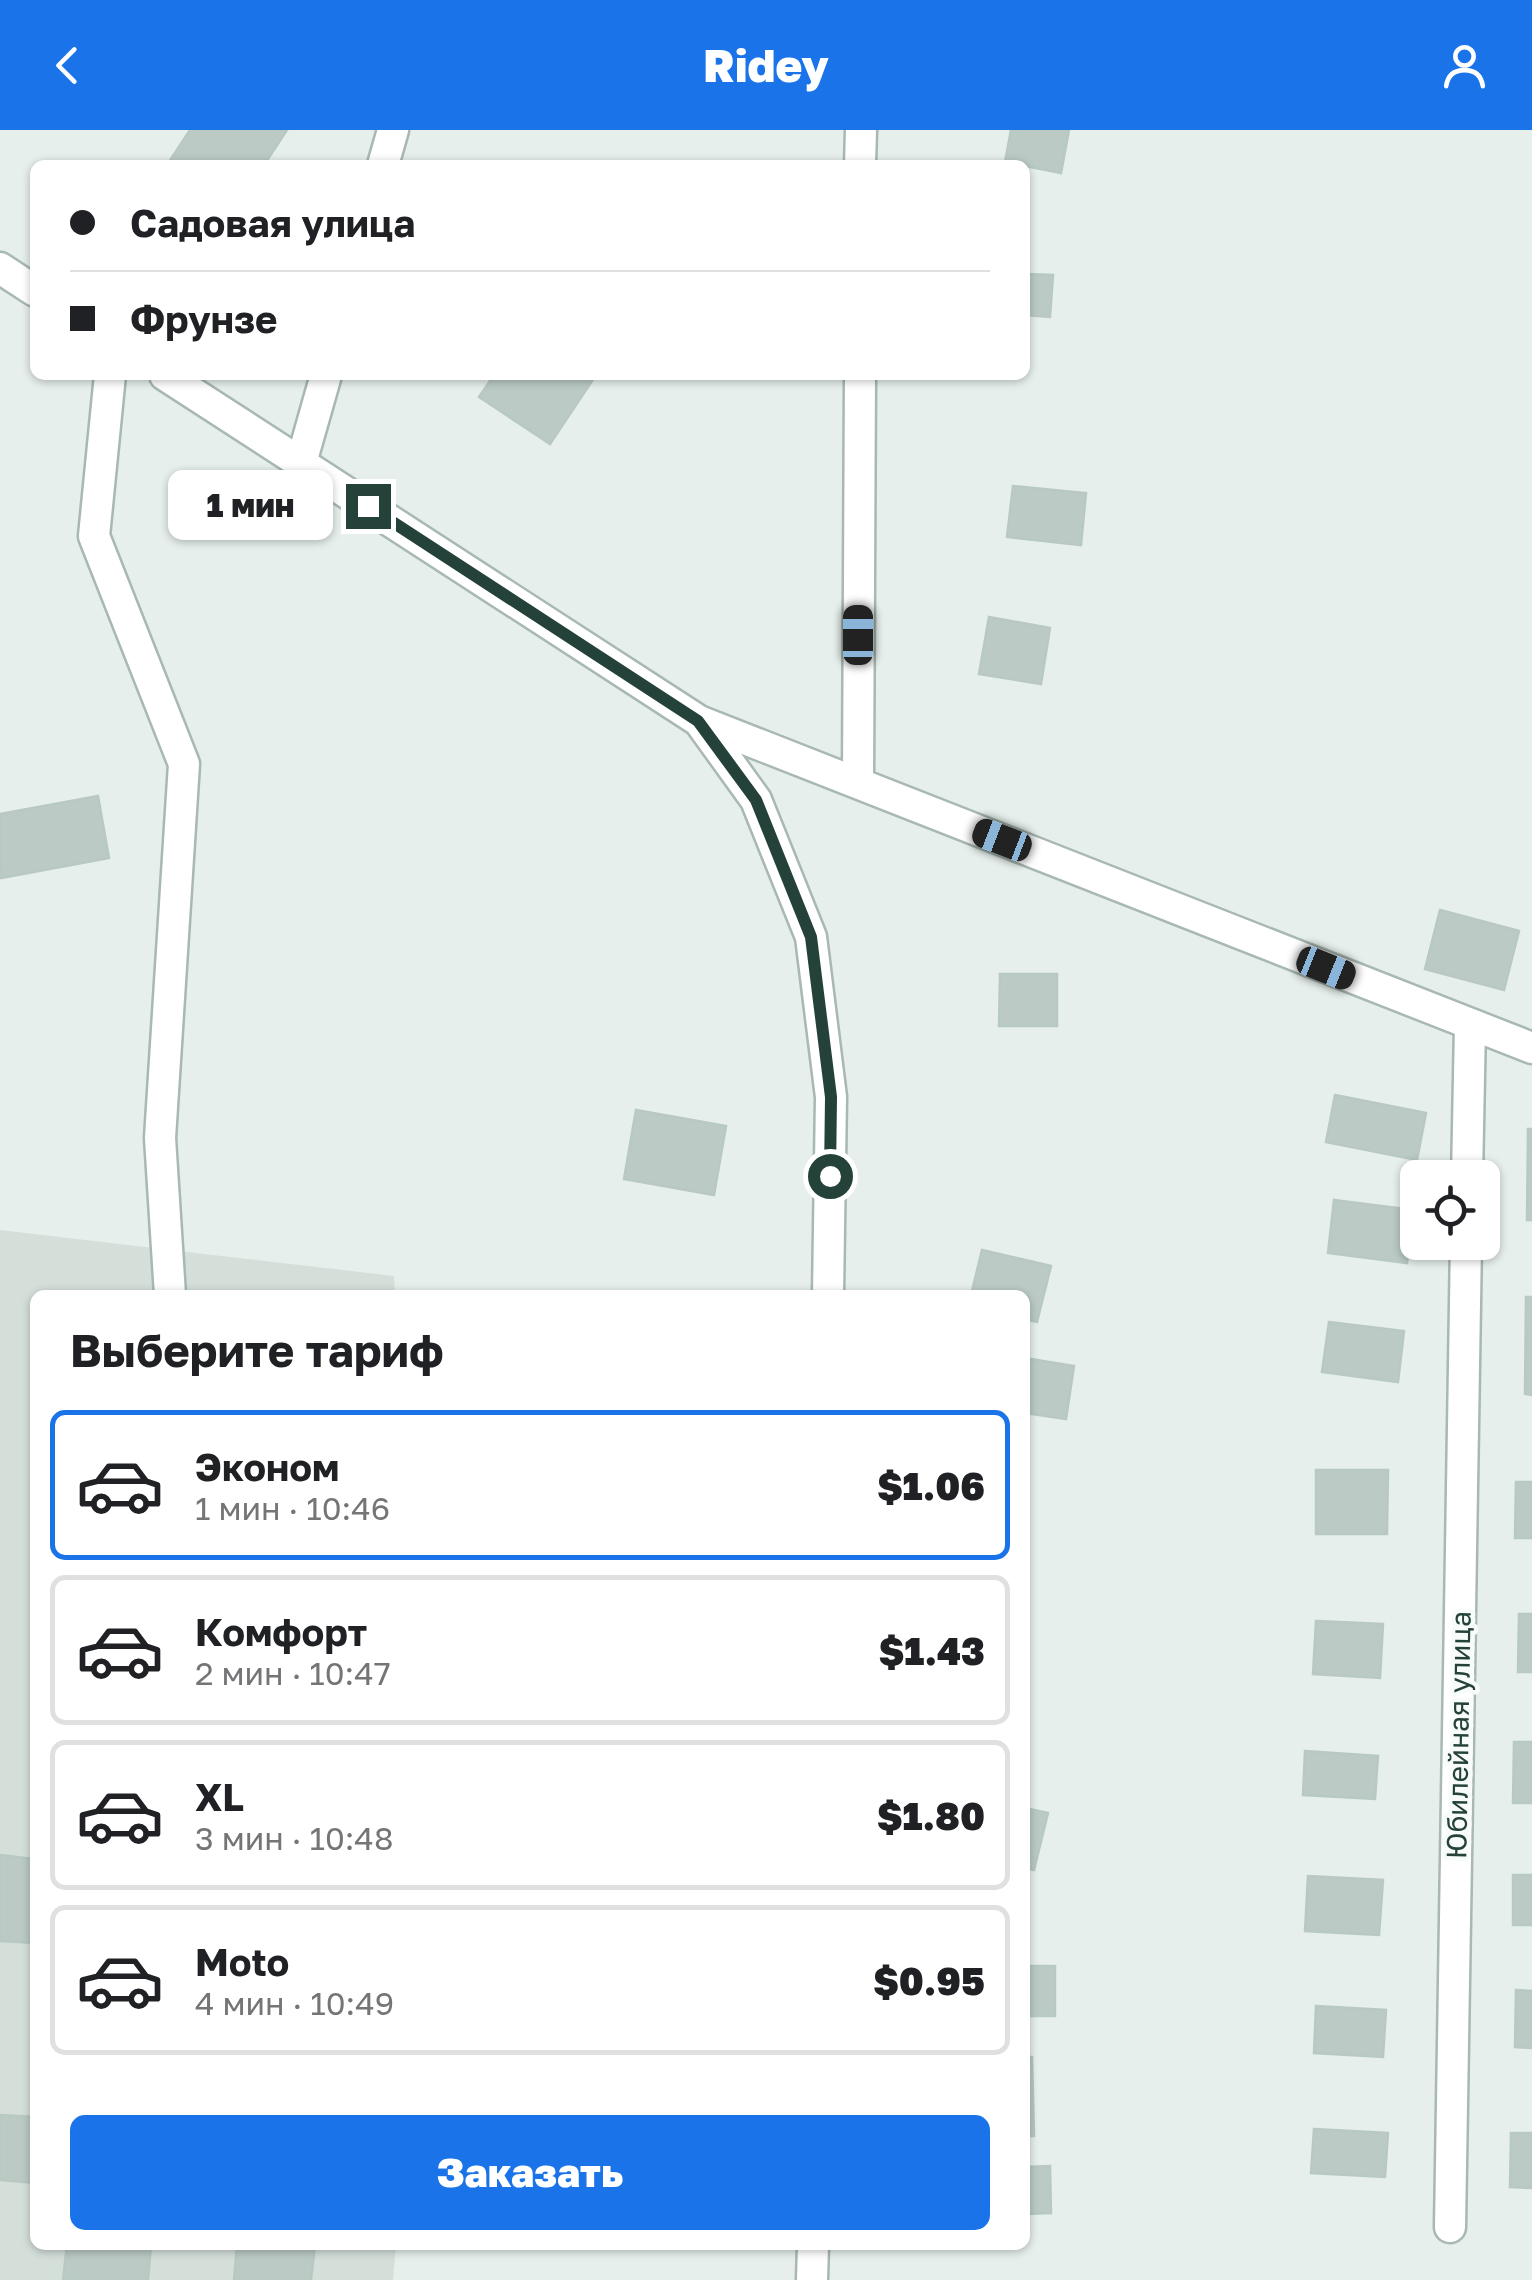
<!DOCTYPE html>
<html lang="ru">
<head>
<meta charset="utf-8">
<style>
	:root { --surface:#fff; --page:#f2f2f2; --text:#202124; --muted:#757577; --line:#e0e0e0; --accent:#1a73e8 }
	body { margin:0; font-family:"Golos Text",sans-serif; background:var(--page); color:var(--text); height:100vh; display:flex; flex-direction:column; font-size:38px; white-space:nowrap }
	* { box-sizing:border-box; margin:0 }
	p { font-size:32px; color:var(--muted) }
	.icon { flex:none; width:55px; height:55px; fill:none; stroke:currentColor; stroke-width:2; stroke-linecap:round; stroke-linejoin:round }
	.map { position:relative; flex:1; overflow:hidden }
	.side { position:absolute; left:30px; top:1160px; width:1000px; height:960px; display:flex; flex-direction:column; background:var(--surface); border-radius:15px; box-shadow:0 2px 8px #0004 }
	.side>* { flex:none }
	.guide { position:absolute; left:30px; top:30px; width:1000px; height:220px; border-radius:15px; box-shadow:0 2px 8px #0004; display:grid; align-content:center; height:220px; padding:0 40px; background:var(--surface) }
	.tools { position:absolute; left:1400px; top:1030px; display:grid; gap:20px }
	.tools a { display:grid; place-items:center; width:100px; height:100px; border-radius:15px; background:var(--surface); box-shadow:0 2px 8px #0004; font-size:50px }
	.end { position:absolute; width:45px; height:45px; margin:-22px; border:12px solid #24423a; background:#fff; box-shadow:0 0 0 5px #fff }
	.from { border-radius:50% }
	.bubble { position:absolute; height:70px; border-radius:15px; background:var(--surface); box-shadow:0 2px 8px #0004; font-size:32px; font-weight:800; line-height:70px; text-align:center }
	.car { position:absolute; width:30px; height:60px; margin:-30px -15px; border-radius:12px; box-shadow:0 0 8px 2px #0007; background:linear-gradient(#222 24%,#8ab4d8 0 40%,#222 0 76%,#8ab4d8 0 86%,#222 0) }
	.guide b { display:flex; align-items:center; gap:35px; height:95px; font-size:38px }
	.guide b+b { border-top:2px solid var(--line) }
	.guide i { width:25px; height:25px; background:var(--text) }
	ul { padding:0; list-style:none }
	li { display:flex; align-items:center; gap:30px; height:150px; margin:0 20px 15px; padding:0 20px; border:5px solid var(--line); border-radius:15px }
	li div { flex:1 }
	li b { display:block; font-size:38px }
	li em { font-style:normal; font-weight:800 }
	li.selected { border-color:var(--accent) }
	li>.icon { width:90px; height:90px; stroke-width:1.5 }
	h2 { padding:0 40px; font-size:45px; line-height:120px }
	.action { display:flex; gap:20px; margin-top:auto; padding:20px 40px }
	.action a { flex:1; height:115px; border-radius:15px; background:var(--accent); color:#fff; font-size:40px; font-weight:800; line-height:115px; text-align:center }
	header { display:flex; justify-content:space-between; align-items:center; height:130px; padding:0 40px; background:var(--accent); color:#fff; font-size:45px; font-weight:800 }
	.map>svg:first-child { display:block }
	.built { fill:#d4dfda }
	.building { fill:#bbcac4; stroke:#b8c9c2; stroke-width:2.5 }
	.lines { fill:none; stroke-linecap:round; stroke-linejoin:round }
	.minor-casing { stroke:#a8b8b2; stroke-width:35 }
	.minor { stroke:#fff; stroke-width:30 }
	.route { stroke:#24423a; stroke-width:12 }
	.labels { text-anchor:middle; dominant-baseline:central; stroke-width:9; stroke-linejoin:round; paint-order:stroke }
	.street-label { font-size:28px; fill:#24423a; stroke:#f7fbf9 }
</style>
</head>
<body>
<header><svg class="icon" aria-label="back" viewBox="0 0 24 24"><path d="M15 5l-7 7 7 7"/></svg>Ridey<svg class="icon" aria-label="person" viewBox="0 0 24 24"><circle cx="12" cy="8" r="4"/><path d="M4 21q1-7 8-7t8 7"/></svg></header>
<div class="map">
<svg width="1532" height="2150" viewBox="0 0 1532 2150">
	<rect width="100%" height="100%" fill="#e6efeb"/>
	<!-- built -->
	<path class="built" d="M0,1100L394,1146L395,1165H35V2115H396L393,2150H0Z"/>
	<!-- building -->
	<path class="building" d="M190,0H287L264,35H167Z
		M1011,0H1069L1061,43L1005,32Z
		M1025,144L1053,145L1050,187L1025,185Z
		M494,245H596L550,314L479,267Z
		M1013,356L1086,363L1081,415L1007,407Z
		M989,487L1050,498L1041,554L979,544Z
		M98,666L109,728L1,748L0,684Z
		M1440,780L1519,801L1504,860L1425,839Z
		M1000,844H1057V896H999Z
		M1335,965L1426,983L1417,1030L1326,1012Z
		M636,980L726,996L714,1065L624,1049Z
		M1528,999H1532V1090H1527Z
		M1334,1070L1414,1080L1407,1133L1328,1123Z
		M982,1120L1051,1136L1037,1192L1025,1189V1165H971Z
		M1526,1167H1532V1265L1525,1264Z
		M1329,1192L1404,1201L1398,1252L1322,1242Z
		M1025,1228L1074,1236L1066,1289L1025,1283Z
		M1316,1340H1388L1387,1404H1316Z
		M1516,1352H1532V1408H1515Z
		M1519,1484H1532V1542H1518Z
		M1316,1491L1383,1494L1380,1548L1313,1544Z
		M1514,1612H1532V1673H1513Z
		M1305,1621L1378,1626L1375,1669L1303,1665Z
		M1025,1678L1048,1683L1034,1740L1025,1738Z
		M0,1725L35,1729V1813L0,1811Z
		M1513,1745H1532V1795H1513Z
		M1308,1746L1383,1750L1379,1805L1305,1801Z
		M1025,1836H1055V1886H1025Z
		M1516,1860L1532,1861V1918L1515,1917Z
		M1316,1876L1386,1880L1383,1927L1314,1923Z
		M1025,1927H1032L1034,2006H1025Z
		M0,1985L35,1987V2053L0,2050Z
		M1314,1999L1388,2003L1385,2047L1311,2043Z
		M1511,2003H1532V2058L1510,2057Z
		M1050,2036L1051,2083L1025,2084V2037Z
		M67,2115H151L148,2150H63Z
		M237,2115H315L311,2150H234Z"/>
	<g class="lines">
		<!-- minor casing -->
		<g class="minor-casing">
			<path id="minor" d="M383,35L393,0
				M860,35L861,0
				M0,138L35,161
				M110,245L94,406L184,634L160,1008L170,1165
				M165,245L699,591L1532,918
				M301,333L326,245
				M699,591L756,670L811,807L831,967L828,1165
				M858,653L860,245
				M1467,1048L1470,895
				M1450,2097L1466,1112
				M812,2150L813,2115"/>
		</g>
		<!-- minor -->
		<use href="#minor" class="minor"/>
	</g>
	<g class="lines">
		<!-- route -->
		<path class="route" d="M368,376L698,591L756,670L811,807L831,967L830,1046"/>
	</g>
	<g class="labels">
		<!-- street labels -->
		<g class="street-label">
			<text transform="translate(1458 1605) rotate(-89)">Юбилейная улица</text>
		</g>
	</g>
</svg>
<div class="tools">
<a><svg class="icon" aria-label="locate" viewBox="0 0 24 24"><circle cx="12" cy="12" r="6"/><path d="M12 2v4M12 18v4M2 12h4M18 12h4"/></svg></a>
</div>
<i class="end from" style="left:830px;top:1046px"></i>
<i class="end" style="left:368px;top:376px"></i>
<div class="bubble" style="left:168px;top:340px;width:165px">1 мин</div>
<i class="car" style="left:858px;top:505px;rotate:0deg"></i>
<i class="car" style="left:1002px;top:710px;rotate:291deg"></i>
<i class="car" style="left:1326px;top:838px;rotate:112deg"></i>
<div class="guide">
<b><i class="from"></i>Садовая улица</b>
<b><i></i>Фрунзе</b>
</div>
<section class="side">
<h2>Выберите тариф</h2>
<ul>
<li class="selected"><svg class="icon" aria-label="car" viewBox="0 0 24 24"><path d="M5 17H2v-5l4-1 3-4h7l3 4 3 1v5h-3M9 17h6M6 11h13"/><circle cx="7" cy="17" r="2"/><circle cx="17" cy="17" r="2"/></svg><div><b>Эконом</b><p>1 мин · 10:46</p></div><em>$1.06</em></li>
<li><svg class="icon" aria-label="car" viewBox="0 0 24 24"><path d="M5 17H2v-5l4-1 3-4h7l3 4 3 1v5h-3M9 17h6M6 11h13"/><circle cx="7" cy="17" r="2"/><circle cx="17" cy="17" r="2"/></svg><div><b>Комфорт</b><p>2 мин · 10:47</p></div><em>$1.43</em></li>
<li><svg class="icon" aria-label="car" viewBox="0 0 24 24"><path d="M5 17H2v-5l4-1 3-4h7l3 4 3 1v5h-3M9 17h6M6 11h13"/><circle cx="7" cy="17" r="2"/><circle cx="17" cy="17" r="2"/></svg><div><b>XL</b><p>3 мин · 10:48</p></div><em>$1.80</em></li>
<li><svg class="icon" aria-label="car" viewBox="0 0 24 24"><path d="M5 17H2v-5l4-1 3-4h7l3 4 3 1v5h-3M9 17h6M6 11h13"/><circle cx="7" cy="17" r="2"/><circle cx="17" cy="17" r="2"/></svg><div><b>Moto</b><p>4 мин · 10:49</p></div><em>$0.95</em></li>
</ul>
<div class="action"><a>Заказать</a></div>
</section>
</div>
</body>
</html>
